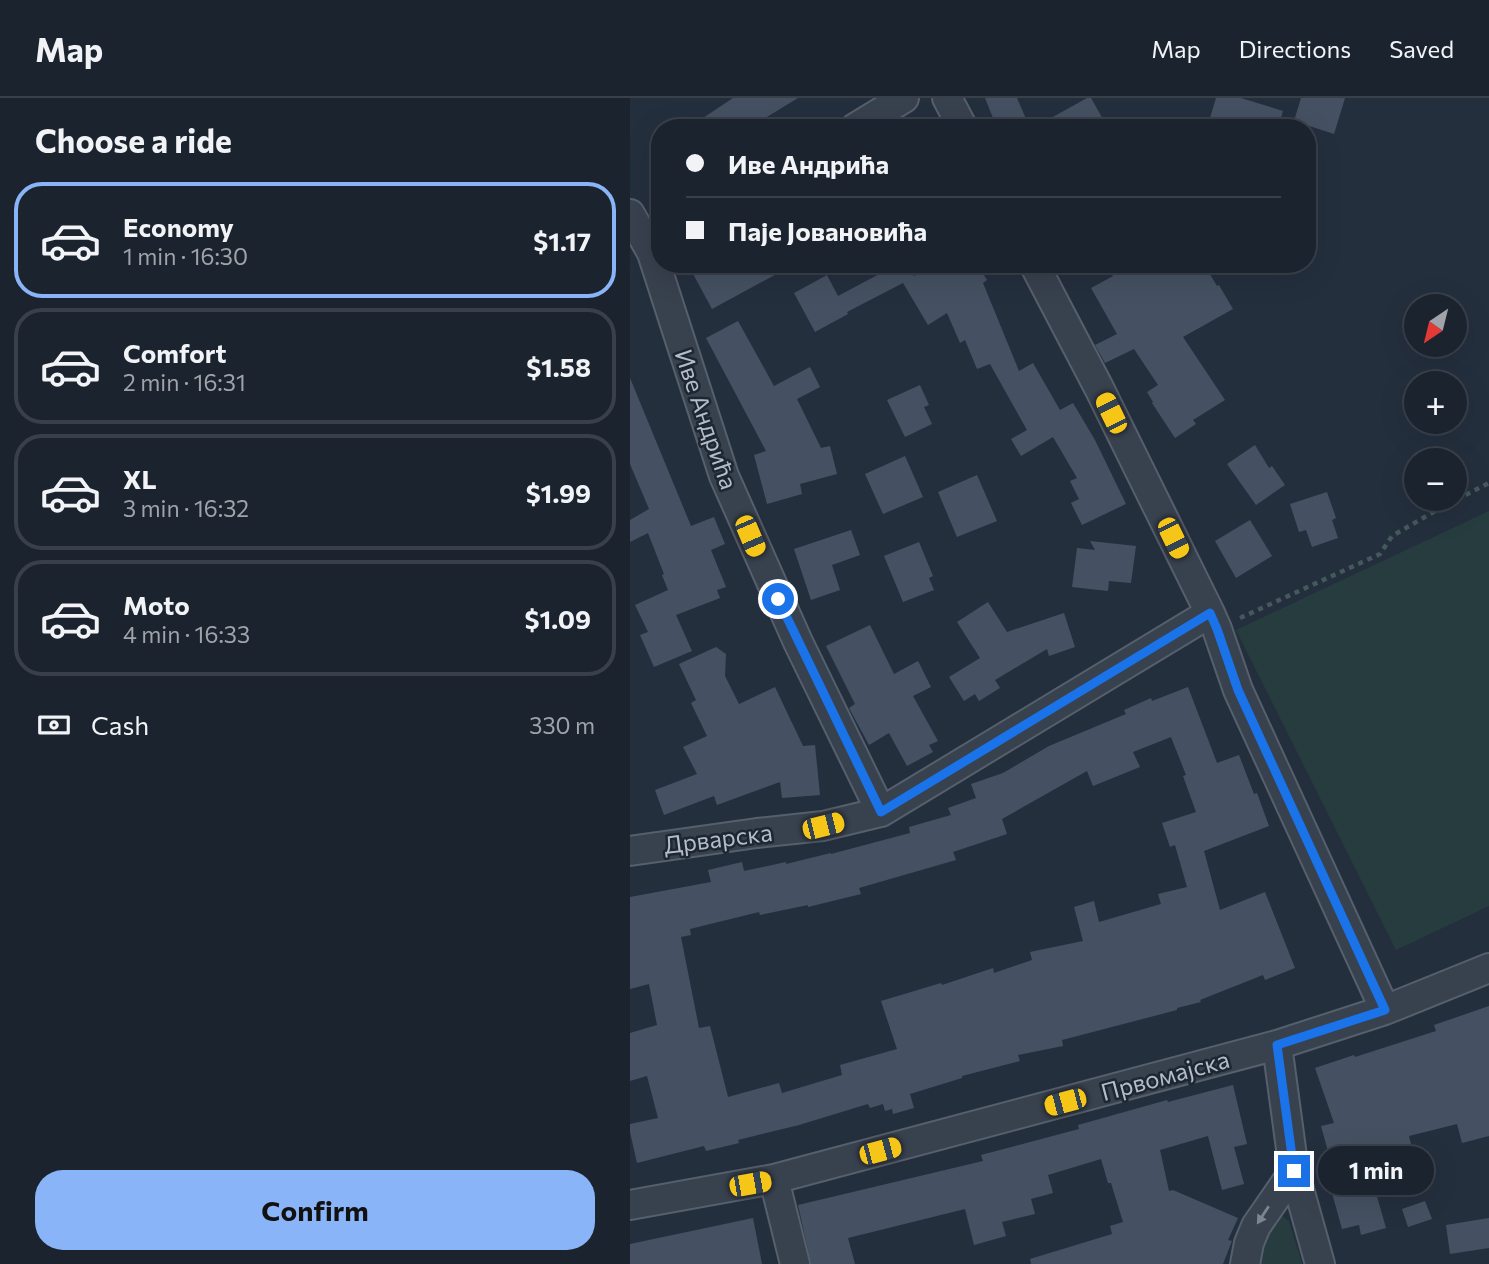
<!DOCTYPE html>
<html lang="en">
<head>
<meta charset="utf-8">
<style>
	:root { --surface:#1b232e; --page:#282f3a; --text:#f1f3f6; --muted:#a0a4aa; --line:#39404a; --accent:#8ab4f8 }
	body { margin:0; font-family:Commissioner,sans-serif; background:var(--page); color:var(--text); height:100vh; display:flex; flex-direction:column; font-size:26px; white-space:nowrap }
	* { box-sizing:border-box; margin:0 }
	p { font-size:23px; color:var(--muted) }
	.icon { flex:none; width:38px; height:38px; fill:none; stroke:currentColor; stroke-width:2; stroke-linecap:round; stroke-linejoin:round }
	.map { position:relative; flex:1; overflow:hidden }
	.details { display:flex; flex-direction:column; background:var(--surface); width:630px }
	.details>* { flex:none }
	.banner { position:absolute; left:21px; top:21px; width:665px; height:154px; border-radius:28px; box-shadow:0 7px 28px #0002,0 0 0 2px var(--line); display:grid; align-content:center; height:154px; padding:0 35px; background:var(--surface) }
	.needle { width:46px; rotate:215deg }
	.tools { position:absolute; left:774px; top:196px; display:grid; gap:14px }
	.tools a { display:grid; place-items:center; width:63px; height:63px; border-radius:50%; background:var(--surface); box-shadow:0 7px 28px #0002,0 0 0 2px var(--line); font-size:35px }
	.end { position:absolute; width:32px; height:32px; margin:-16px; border:9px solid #1a73e8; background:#fff; box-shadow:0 0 0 4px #fff }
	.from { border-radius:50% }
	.bubble { position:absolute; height:49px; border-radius:24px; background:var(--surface); box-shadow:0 7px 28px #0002,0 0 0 2px var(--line); font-size:23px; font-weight:700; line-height:49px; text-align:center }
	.car { position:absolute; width:21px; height:42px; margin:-21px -10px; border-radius:9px; box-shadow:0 0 5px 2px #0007; background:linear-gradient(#f5c518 24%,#345 0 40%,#f5c518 0 76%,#345 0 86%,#f5c518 0) }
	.banner b { display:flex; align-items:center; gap:24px; height:66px; font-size:26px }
	.banner b+b { border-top:2px solid var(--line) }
	.banner i { width:18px; height:18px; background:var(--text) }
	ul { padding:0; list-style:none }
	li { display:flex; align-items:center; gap:21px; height:116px; margin:0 14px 10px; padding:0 21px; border:4px solid var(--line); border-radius:28px }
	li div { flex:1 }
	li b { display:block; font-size:26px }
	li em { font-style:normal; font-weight:700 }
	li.selected { border-color:var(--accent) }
	li>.icon { width:63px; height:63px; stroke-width:1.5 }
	h2 { padding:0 35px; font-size:32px; line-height:84px }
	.pay { display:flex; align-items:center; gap:18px; height:77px; padding:0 35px; font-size:26px }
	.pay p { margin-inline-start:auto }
	.action { display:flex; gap:14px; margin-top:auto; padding:14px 35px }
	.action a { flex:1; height:80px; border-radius:28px; background:var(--accent); color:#111; font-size:28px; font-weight:700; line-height:80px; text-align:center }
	header { display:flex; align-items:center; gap:42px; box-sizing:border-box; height:98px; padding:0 35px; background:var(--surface); border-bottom:2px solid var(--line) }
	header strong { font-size:33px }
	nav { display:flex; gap:38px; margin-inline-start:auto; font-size:24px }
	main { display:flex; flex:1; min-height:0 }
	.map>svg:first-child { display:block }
	.green { fill:#263c3f }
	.building { fill:#455162; fill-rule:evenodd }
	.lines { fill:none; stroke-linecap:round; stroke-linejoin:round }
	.minor-casing { stroke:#565f6c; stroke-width:32 }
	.path { stroke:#44595c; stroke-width:4.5; stroke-dasharray:5 5; stroke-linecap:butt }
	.minor { stroke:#38414e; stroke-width:28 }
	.oneway { fill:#7c8592 }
	.route { stroke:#1a73e8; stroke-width:9 }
	.labels { text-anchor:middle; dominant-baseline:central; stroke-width:5; stroke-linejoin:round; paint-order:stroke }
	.street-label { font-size:24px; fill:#b4bcc9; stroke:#1d2633 }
</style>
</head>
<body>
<header>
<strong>Map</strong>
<nav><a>Map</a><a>Directions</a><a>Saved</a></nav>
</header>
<main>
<section class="details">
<h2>Choose a ride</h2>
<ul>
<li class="selected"><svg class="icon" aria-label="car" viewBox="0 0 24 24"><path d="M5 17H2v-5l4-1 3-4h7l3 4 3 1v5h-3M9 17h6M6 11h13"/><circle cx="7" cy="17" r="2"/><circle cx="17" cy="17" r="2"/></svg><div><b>Economy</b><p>1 min · 16:30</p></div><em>$1.17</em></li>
<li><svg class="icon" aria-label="car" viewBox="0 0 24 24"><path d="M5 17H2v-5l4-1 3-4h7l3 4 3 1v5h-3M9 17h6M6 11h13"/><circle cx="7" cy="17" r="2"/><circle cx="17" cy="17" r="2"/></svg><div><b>Comfort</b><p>2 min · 16:31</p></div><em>$1.58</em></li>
<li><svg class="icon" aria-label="car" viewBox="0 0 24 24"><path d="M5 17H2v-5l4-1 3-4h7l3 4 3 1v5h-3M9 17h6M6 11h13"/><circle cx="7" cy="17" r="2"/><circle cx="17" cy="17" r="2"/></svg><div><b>XL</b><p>3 min · 16:32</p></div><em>$1.99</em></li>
<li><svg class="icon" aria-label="car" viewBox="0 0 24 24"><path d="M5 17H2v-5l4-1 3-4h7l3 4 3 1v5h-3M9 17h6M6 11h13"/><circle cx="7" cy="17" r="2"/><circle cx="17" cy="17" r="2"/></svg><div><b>Moto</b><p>4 min · 16:33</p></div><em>$1.09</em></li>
</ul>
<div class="pay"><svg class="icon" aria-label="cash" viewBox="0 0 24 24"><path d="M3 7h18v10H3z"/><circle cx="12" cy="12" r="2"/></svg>Cash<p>330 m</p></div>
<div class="action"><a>Confirm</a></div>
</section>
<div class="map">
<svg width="859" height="1166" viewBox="0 0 859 1166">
	<rect width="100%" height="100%" fill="#242f3e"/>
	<!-- green -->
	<path class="green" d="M859,413V808L766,852L606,532Z
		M652,1118L659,1123L672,1166H625L643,1121Z"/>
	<!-- building -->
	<path class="building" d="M103,0H168L119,30H58Z
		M355,0H387L400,30H367Z
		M457,0H461L478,30H403Z
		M586,0H611L653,13L648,30H577Z
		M671,0H715L704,36L664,23Z
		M75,166H165L82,211L62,174Z
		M246,166H277L284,178L304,166H347L357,182L353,185L389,273L403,265L430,312L443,305L465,342L496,406L452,427L441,405L449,401L440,383L447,380L423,339L391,358L381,341L397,332L360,266L347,271L335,242L330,245L317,215L298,227L273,185L217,214L218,216L185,234L164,195L197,177L208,198L251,175Z
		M475,166H574L587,188L589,187L603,211L553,239L595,302L563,322L566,326L545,340L522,305L523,304L517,294L528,287L504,251L475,265L465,247L487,236L461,190L483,178Z
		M108,223L144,288L180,269L190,289L167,301L191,350L200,348L207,376L170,386L172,396L137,406L124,357L136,353L76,240Z
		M0,280L61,428L84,419L95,446L81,452L96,489L87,492L90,500L46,517L62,553L24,569L10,537L18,534L5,507L38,492L32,477L34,476L18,435L0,444V422L19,411L0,366Z
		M290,287L299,307L294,309L302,326L275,339L257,302Z
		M625,347L639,370L642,368L655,387L626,407L597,366Z
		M275,358L293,399L253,416L235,376Z
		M347,377L367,423L327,439L308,394Z
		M697,394L706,420L702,422L708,440L682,449L676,432L669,434L660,406Z
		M620,422L642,458L606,480L585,443Z
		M221,432L230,457L202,467L210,492L181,502L164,451Z
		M460,443L506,448L501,485L479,483L478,493L442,489L447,450L465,452Z
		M289,444L303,478L299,480L304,492L273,504L254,458Z
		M358,504L377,534L434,515L445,549L419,558L417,551L365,582L370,590L349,603L345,596L334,603L319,579L350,560L327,524Z
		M240,527L264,576L288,563L301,589L283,598L308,643L299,647L303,654L277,668L259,635L239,647L219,610L225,606L196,548Z
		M86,549L96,556L95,578L109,606L145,589L173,648L185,647L190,697L152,700L150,684L87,707L84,698L34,717L25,692L67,676L53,649L77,638L61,605L66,602L49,566Z
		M558,589L587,665L609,657L624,696L627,695L639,728L574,753L590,812L635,794L665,870L635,882L633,877L570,902L571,904L547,910V912L432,942L433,948L388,957L390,963L332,978V980L280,996L284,1010L263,1016L262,1011L255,1013L253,1006L240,1010L238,1006L169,1027L108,1042L109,1045L76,1053L74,1048L7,1065L0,1034V1026L28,1020L17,978L0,983V935L27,927L19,886L0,891V799L81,784L78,772L112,764L114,773L156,764V766L201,755V756L280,735L279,729L321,717L318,710L346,700L341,686L373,675L419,648L496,616L494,612L521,600L522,603ZM541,639L556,677L553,678L566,714L532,725L540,749L545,747L557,789L528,796L531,806L469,824L464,803L444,809L453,843L400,854L402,862L364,875L363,870L312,887L311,885L251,903L267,951L210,967L212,977L152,995L149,985L98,999L80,928L69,930L51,839L61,837L60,831L129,814L130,817L178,807V809L231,796L229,790L326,762L323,754L377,736L372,721L457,673L463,688L510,669L503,654Z
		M859,908V1038L832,1045L827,1026L779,1038L781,1046L736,1060L756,1130L731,1137L729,1127L712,1131L702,1095L709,1093L691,1028L704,1025L685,970L724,957L725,959L806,933L804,927Z
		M603,987L617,1046L604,1049L614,1086L592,1092L578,1038L530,1052L539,1093L543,1092L608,1120L598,1142L602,1143L593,1166H401L400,1161L482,1136L480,1128L493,1124L481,1085H478L471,1061L418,1077L423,1095L401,1101L405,1116L372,1124L376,1138L344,1147L335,1111L218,1140L225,1166H181L168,1107L353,1063L351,1057L449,1031L448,1027L537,1002L538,1004Z
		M795,1103L802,1121L778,1129L772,1111Z
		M123,1120L132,1166H0V1146Z
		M859,1120V1150L820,1156L816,1127Z"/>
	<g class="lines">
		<!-- minor casing -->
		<g class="minor-casing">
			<path id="minor" d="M317,0L333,30
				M225,30L274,0
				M0,116L22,155L94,378L168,544L251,714
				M404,166L469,290L580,515L587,531L608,592L755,912
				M0,753L127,735L193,728L251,714L580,515
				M647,947L664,1073L690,1166
				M144,1081L165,1166
				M0,1107L144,1081L647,947L755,912L859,870
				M615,1166L619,1145L626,1128L664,1073"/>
		</g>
		<!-- path -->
		<path class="path" d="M610,520L750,456L762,438L812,409L859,385"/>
		<!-- minor -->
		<use href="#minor" class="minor"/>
	</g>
	<!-- one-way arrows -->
	<defs><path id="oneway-solid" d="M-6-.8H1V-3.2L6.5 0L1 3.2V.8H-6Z" transform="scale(1.75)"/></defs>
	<use class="oneway" href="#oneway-solid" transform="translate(633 1117) rotate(123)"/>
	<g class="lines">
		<!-- route -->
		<path class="route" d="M148,501L251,714L580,515L587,531L608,592L755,912L647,947L664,1073"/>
	</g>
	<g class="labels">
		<!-- street labels -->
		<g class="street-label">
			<text transform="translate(77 321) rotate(71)">Иве Андрића</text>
			<text transform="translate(88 740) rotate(-7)">Дрварска</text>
			<text transform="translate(535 977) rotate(-15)">Првомајска</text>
		</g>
	</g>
</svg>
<div class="tools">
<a><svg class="needle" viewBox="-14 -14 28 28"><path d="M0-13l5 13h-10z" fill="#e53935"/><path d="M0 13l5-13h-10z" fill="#a0a4aa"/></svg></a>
<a>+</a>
<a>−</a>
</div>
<i class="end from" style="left:148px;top:501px"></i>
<i class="end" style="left:664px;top:1073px"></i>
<div class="bubble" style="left:688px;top:1048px;width:116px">1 min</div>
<i class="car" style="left:481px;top:315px;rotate:334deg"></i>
<i class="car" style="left:120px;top:438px;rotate:157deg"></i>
<i class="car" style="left:543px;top:440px;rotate:154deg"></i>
<i class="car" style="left:193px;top:728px;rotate:76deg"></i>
<i class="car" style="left:435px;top:1004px;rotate:255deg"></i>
<i class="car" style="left:250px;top:1053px;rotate:75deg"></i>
<i class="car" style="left:120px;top:1086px;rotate:80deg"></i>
<div class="banner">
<b><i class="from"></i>Иве Андрића</b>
<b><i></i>Паје Јовановића</b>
</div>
</div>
</main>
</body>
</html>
